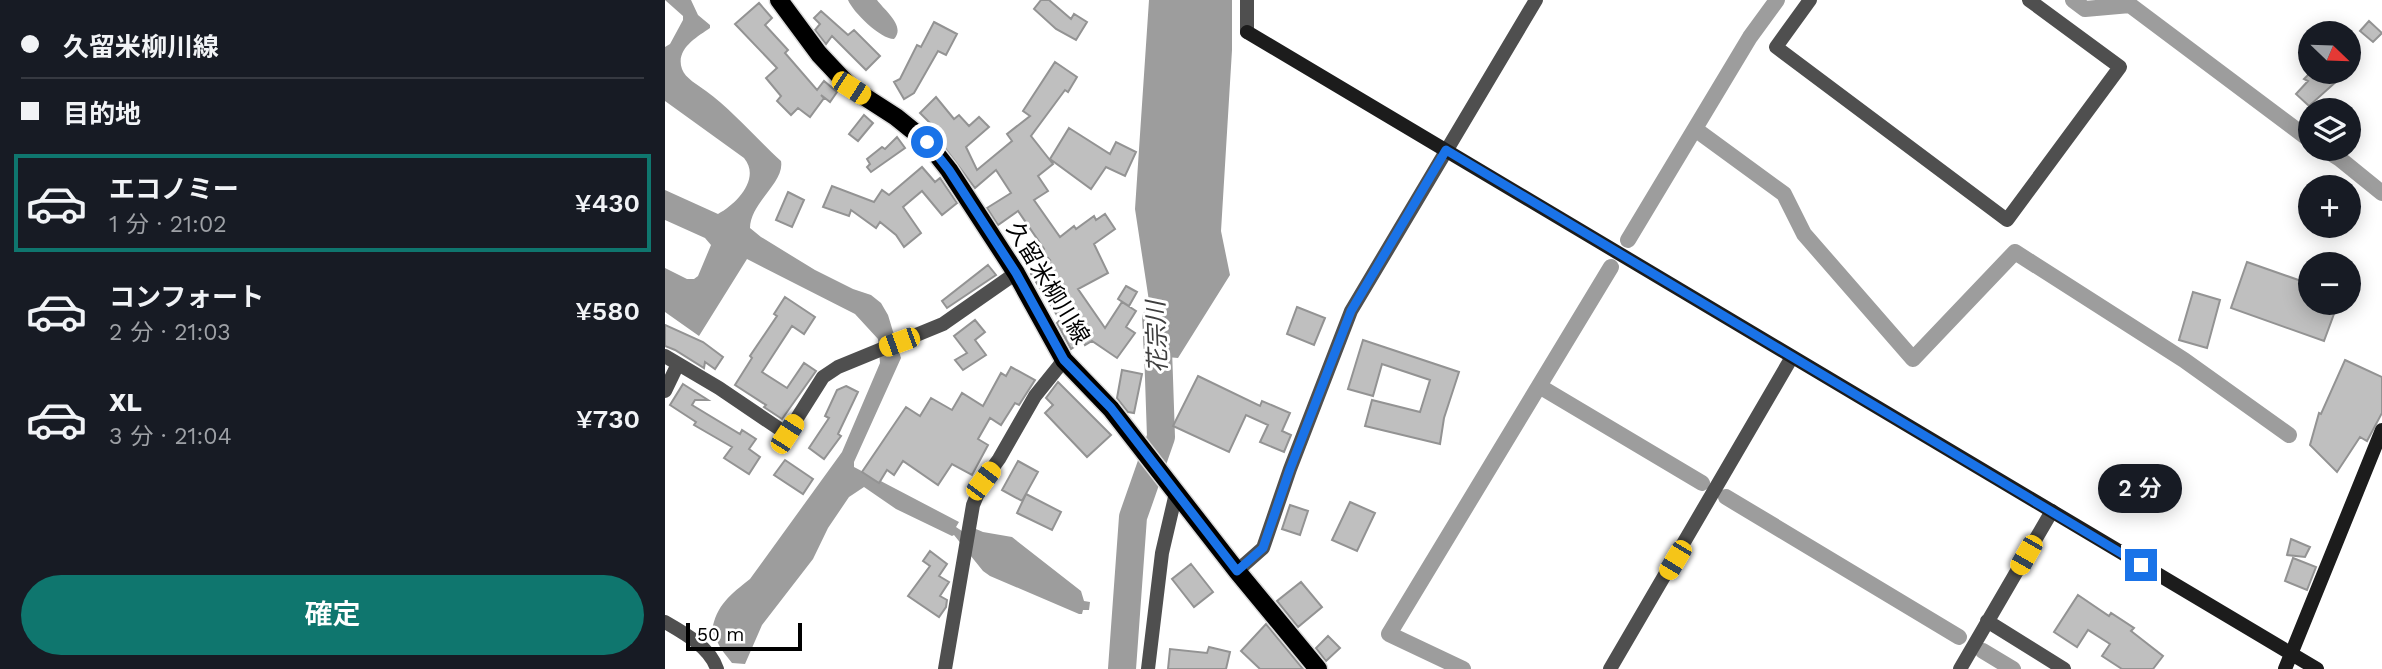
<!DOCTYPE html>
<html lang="ja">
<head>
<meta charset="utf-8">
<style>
	:root { --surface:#171b24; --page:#242831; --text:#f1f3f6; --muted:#9ea1a6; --line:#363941; --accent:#0f766e }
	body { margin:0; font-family:"Work Sans","Noto Sans JP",sans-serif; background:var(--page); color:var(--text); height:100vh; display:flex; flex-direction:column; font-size:26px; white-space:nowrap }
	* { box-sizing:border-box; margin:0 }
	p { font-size:23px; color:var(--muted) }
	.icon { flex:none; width:38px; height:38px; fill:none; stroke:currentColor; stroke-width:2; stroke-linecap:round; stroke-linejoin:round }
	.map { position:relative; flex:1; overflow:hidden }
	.sheet { display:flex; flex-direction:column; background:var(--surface); width:665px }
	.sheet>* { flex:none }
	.banner { display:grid; align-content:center; height:154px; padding:0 21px; background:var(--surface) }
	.needle { width:46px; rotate:113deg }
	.fabs { position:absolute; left:1633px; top:21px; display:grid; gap:14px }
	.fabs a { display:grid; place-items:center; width:63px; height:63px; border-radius:50%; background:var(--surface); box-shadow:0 4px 18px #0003; font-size:35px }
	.scale { position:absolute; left:21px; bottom:18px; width:116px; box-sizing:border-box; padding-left:7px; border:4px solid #000; border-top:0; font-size:19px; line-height:24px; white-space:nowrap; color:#000; -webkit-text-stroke:5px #fff; paint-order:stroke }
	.end { position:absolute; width:32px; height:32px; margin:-16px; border:9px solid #1a73e8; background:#fff; box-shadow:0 0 0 4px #fff }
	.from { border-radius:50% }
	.bubble { position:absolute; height:49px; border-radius:24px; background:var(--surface); box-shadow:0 4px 18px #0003; font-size:23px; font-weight:600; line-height:49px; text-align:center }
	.car { position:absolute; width:21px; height:42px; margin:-21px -10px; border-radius:9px; box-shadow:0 0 5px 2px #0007; background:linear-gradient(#f5c518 24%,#345 0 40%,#f5c518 0 76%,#345 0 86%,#f5c518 0) }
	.banner b { display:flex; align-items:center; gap:24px; height:66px; font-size:26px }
	.banner b+b { border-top:2px solid var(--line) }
	.banner i { width:18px; height:18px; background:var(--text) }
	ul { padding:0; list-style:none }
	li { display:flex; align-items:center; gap:21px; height:98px; margin:0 14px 10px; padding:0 7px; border:4px solid transparent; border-radius:0px }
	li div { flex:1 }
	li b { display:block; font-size:26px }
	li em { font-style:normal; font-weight:600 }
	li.selected { border-color:var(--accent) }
	li>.icon { width:63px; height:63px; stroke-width:1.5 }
	.action { display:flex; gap:14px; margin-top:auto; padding:14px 21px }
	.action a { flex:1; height:80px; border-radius:42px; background:var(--accent); color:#fff; font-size:28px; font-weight:600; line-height:80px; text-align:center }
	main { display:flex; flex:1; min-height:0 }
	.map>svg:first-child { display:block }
	.water { fill:#9d9d9d }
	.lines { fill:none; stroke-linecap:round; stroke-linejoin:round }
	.canal { stroke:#9d9d9d; stroke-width:16 }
	.river { stroke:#9d9d9d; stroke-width:28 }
	.building { fill:#bfbfbf; stroke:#939393; stroke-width:2 }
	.primary-casing { stroke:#dbdbdb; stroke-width:21 }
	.street { stroke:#4f4f4f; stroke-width:14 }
	.secondary { stroke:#1c1c1c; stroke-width:14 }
	.primary { stroke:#000; stroke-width:18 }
	.route { stroke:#1a73e8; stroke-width:9 }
	.labels { text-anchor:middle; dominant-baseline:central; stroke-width:6; stroke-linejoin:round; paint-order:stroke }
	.street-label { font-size:23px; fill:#000; stroke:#fff }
	.water-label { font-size:24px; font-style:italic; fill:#3e3e3e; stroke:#fff }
</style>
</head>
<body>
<main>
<section class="sheet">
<div class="banner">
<b><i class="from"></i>久留米柳川線</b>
<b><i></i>目的地</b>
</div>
<ul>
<li class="selected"><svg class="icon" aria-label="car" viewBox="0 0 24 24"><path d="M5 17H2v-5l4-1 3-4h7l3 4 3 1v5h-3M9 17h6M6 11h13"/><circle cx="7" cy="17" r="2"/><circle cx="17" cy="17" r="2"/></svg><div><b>エコノミー</b><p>1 分 · 21:02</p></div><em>¥430</em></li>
<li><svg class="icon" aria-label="car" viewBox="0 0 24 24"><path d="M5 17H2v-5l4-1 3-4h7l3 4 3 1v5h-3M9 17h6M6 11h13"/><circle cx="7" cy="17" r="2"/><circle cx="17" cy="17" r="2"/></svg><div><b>コンフォート</b><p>2 分 · 21:03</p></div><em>¥580</em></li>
<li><svg class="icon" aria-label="car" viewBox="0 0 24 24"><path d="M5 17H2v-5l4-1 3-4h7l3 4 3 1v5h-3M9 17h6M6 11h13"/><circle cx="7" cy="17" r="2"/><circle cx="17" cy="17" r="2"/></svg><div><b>XL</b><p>3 分 · 21:04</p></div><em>¥730</em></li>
</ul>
<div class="action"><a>確定</a></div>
</section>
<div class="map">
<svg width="1717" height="669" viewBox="0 0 1717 669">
	<rect width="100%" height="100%" fill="#fff"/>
	<!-- water -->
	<path class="water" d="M0,0H26L33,15L45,25V28C32,37 10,49 17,69C20,78 33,85 41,91C66,109 92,139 116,161C120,182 85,203 85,228L96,237L150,270L188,289L206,295L216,303L223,315L236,358L189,462V467L294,522L291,527L300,533L304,526L318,532L347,537L416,591L419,601L425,602L424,610H418L417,614H414L325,576L318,571L289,535L287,536L231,509L199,487L184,497L163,528L148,559L97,625L80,664L67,663L56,649L47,631C51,605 66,594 85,579L177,452L215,363L213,339L190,314L82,259L34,336L0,312V268L22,279H29L33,276L46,245L40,238L0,220V190L53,214C72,204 96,178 79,158L0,101V47L5,44L18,20V16Z
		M183,0H212C220,11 241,26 229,39C215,39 188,12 183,0Z
		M484,0H567V50L556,231L565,275L513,358L479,355L477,316L484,301L470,209Z"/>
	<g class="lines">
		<!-- canal -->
		<path class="canal" d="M1408,0L1420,9L1465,5L1645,140
			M1030,129L1119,194L1139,234L1248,359L1350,252L1519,360L1624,435
			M1659,149L1675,159L1717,193
			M963,240L1085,37L1112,0
			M874,386L1037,483
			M1061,497L1294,637
			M1318,651L1348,669
			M798,669L724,634L946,267"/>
		<!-- river -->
		<path class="river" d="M457,669L468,517L496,437L492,320"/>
	</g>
	<!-- building -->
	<path class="building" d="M376,0H384L406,19L409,14L422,22L411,40L391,29L369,9Z
		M94,3L107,18L100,25L123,50L120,53L152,90L159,81L172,92L165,102L156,95L159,98L145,117L133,108L126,115L112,101L116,96L101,78L112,68L70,24Z
		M156,11L183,35L189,30L215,56L201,70L167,36L161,44L150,30L155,24L149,18Z
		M1704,21L1717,33L1708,42L1695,31Z
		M269,22L292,34L281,55L273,51L249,93L239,99L229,82L235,79L252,45L256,47Z
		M390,62L412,77L403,92L400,90L366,136L388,164L373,176L383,191L369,200L395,237L409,226L411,229L429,216L431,220L440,214L450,229L429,244L443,273L413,289L440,328L457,302L471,311L461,327L470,333L452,358L427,341L420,345L418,341L406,349L392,323L395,320L366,274L385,260L377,251L379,249L353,211L333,225L322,208L346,193L331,170L310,188L271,136L275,133L255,113L271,97L289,119L294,115L304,126L314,117L324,127L301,147L312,170L347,141L342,134L365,116L358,111Z
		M1646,72H1665L1673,80L1644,106L1631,94L1643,81L1639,79Z
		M199,115L208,123L193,141L184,134Z
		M404,128L445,154L451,142L471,152L460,176L441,167L426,189L385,159Z
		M232,137L240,148L206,172L202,167L205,164L202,159L217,147L220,149Z
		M257,167L270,182L275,178L292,203L277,215L257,191L238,207L256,233L239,247L231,235L215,222L211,228L186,210L184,216L158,207L167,186L209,202L217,190L224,195Z
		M123,192L139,200L127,227L111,220Z
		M1582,262L1645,284V303H1673L1659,341L1566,308Z
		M323,265L331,275L282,308L277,301Z
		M461,286L472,292L464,306L453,299Z
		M1528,292L1555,300L1542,348L1514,340Z
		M120,297L150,317L139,334L127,326L97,372L122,388L139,363L151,371L117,419L99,407L101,405L70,385L87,358L85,356L112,316L109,314Z
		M632,307L660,318L649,345L622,334Z
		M310,320L320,332L310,340L321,355L298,370L290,360L302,353L289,336Z
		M0,325L38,342L58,357L50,369L40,362L39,368L10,350L0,346Z
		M698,340L794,372L779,418L775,444L700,426L707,400L755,412L765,380L717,364L708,396L683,389Z
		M1680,360L1717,377V413L1702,441L1695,437L1672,472L1645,445L1654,413L1656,414Z
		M346,367L370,380L354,405L350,403L336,425L325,418L313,439L323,445L307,475L287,464L273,485L238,461L229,475L222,470L214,483L197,472L241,407L255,416L266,398L287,410L297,393L318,406L336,373L341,376Z
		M457,370L477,374L469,413L463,412L452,398Z
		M533,376L595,406L597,401L625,413L617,431L626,435L619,452L595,442L603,425L581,415L564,452L508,426Z
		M393,382L446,435L422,457L380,413L388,405L381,398Z
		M18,384L43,400H30L27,405L75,434L77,430L91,439L84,449L95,457L84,474L59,458L67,447L29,425L31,422L5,405Z
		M181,386L193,392L173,434L176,436L159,459L144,448L164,418L160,416L172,390Z
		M120,460L148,479L138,494L109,475Z
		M353,461L373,472L357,501L337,490Z
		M361,494L396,512L387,530L352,513Z
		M685,502L710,513L692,551L667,540Z
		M625,505L643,511L635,535L617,529Z
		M1626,539L1645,547L1640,557L1622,555Z
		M265,551L282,564L274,576L284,582L275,596L282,600L281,607L274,617L243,596L265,566L258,561Z
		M1628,558L1651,567L1642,590L1620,581Z
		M526,564L548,592L529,607L507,579Z
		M636,582L657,607L633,627L612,601Z
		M1413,595L1444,616L1446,613L1469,628L1466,631L1498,656L1488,669H1457L1437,656L1445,644L1423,630L1412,647L1389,632Z
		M601,624L638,669H595L576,651Z
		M663,636L675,648L661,661L651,648Z
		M544,647L565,652L561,669H503L505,649L542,653Z"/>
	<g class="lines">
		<!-- primary casing -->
		<g class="primary-casing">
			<path id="primary" d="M114,0L154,54L186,88L231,117L262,142L284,170L351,273L399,360L446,409L572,571L653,669"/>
		</g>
		<!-- street -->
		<path class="street" d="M582,0V32
			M1145,0L1111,47L1342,220L1455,67L1364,0
			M0,356L54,388L122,434L158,377L173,367L278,324L351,273
			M0,391L13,364
			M572,571L598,548L625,469L686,311L871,0
			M1322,621L1399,669
			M0,622C19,633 45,647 52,669
			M280,669L308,505L318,481L334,459L370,396L399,360
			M483,669L497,553L511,493
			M945,669L1127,357
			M1295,669L1387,511"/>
		<!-- secondary -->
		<path class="secondary" d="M582,32L1652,669
			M1620,669L1717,430"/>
		<!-- primary -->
		<use href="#primary" class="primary"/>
	</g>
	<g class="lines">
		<!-- route -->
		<path class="route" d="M262,142L284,170L351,273L399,360L446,408L572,571L598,548L625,469L686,311L781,150L1476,565"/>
	</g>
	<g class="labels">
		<!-- street labels -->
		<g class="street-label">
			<text transform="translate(383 283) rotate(59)">久留米柳川線</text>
		</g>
		<!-- water labels -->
		<g class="water-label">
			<text transform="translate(492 337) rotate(-92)">花宗川</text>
		</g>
	</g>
</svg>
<div class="fabs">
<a><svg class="needle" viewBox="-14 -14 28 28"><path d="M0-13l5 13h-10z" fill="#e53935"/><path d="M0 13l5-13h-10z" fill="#9ea1a6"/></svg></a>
<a><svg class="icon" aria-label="layers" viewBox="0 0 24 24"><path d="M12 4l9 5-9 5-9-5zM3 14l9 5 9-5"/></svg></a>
<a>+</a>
<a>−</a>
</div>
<div class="scale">50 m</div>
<i class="end from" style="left:262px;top:142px"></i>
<i class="end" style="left:1476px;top:565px"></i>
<div class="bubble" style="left:1433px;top:464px;width:84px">2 分</div>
<i class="car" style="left:186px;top:88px;rotate:123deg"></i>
<i class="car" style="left:234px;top:342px;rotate:250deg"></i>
<i class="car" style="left:122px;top:434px;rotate:33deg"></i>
<i class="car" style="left:318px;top:481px;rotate:37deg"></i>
<i class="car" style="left:1361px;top:555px;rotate:210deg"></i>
<i class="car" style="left:1010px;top:560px;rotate:211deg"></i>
</div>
</main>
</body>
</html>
